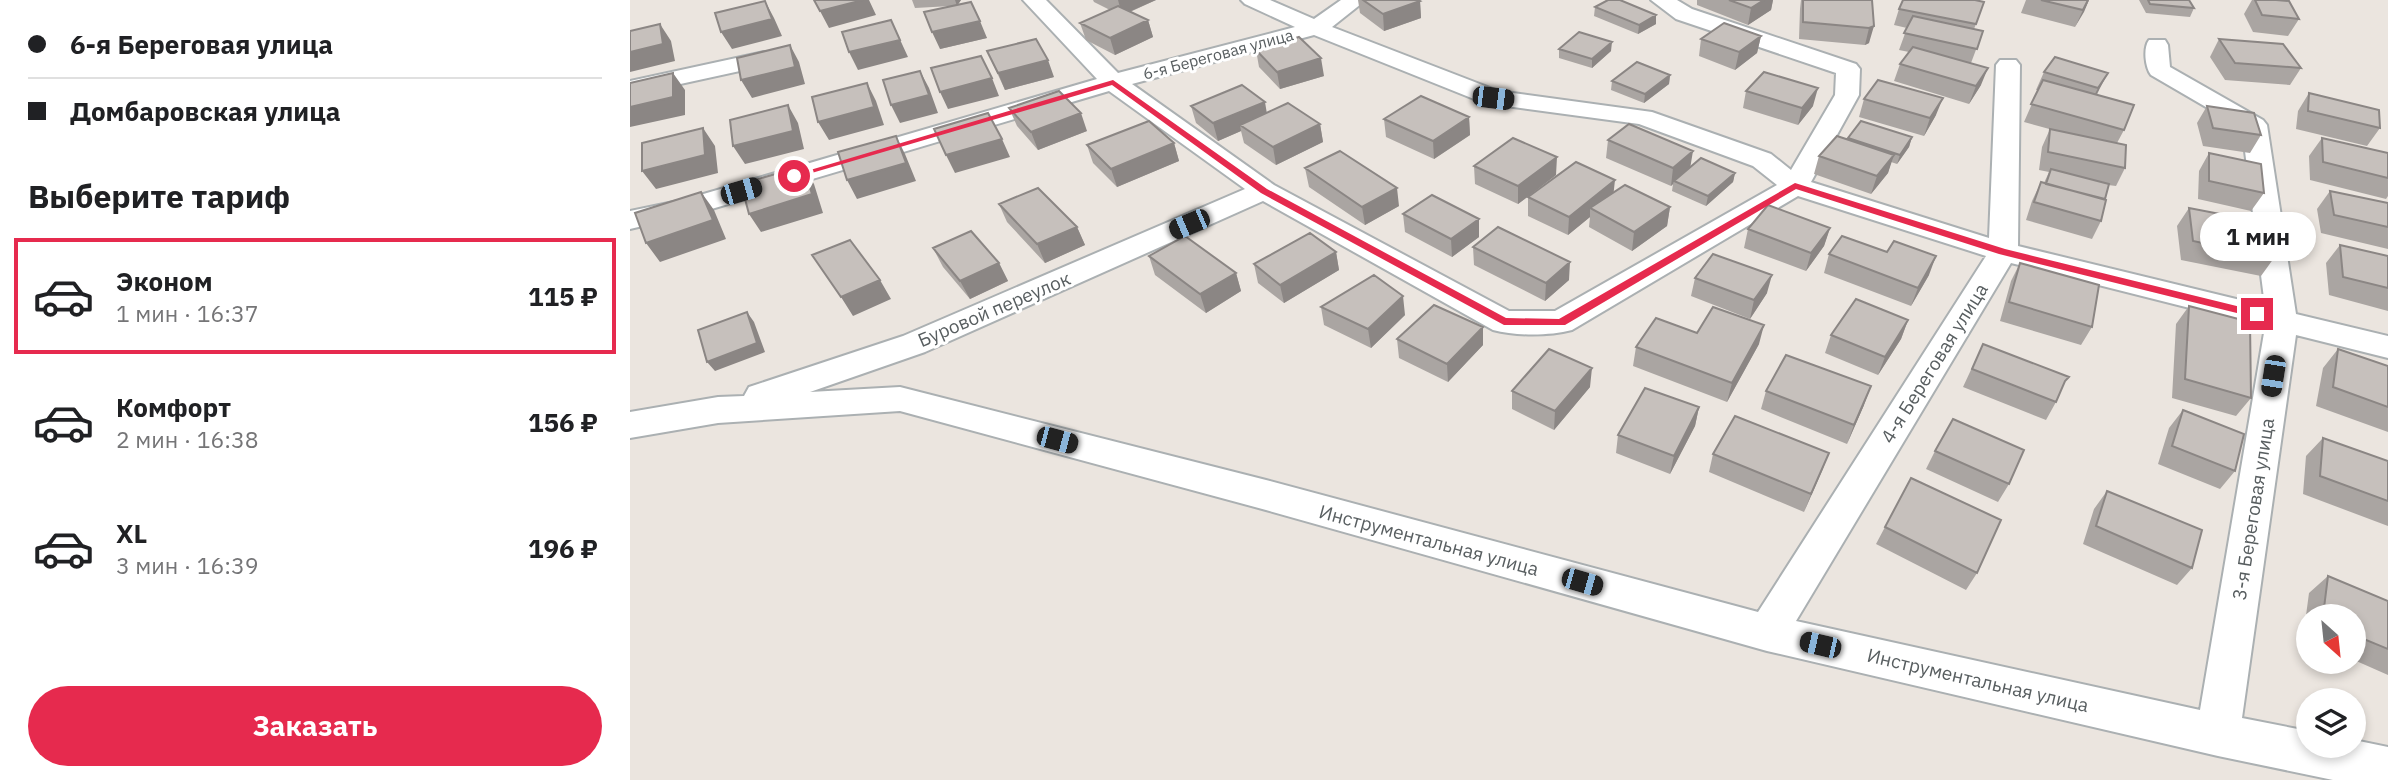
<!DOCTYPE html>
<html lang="ru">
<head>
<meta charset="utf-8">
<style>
	:root { --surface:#fff; --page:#f2f2f2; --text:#202124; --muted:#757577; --line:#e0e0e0; --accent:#e62a4e }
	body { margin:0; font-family:"IBM Plex Sans",sans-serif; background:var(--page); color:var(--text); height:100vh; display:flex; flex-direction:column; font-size:26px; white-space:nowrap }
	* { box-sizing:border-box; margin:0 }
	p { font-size:23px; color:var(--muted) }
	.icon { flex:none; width:38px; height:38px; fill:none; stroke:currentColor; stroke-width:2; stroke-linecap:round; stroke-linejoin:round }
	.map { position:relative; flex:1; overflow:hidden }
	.panel { display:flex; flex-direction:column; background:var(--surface); width:630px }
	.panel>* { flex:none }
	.hud { display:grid; align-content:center; height:154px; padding:0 28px; background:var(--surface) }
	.needle { width:46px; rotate:153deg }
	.controls { position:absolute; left:1666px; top:604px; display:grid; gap:14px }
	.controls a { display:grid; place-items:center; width:70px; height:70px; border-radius:50%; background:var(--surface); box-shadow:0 4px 10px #0003; font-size:35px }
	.end { position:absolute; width:32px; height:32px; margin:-16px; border:9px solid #e62a4e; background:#fff; box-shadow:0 0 0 4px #fff }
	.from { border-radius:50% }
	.bubble { position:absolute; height:49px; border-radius:24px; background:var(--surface); box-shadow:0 4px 10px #0003; font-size:23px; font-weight:700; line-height:49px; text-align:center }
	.car { position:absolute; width:21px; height:42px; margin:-21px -10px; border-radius:9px; box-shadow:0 0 5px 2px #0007; background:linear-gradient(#222 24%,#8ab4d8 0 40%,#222 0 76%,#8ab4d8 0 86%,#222 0) }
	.hud b { display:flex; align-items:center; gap:24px; height:66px; font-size:26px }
	.hud b+b { border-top:2px solid var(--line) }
	.hud i { width:18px; height:18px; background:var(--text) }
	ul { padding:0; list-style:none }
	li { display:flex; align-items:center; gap:21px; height:116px; margin:0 14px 10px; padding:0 14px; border:4px solid transparent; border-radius:0px }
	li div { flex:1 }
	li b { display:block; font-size:26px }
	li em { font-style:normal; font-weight:700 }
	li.active { border-color:var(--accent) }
	li>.icon { width:63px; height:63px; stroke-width:1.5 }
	h2 { padding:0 28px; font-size:32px; line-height:84px }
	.button { display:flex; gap:14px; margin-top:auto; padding:14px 28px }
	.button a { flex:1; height:80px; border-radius:42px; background:var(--accent); color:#fff; font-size:28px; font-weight:700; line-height:80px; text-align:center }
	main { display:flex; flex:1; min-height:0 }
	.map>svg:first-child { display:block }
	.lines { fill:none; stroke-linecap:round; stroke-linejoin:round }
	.minor-casing { stroke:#abb0b2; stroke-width:4 }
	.minor { fill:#fff; fill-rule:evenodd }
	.wall { fill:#aaa5a2 }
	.shaded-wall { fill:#8b8684 }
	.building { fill:#c6c0bc; stroke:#8b8684; stroke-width:2 }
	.route { fill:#e62a4e }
	.labels { text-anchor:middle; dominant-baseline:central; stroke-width:6; stroke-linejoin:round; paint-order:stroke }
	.far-street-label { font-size:16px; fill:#585e60; stroke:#fff }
	.street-label { font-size:19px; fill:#585e60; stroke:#fff }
</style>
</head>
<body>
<main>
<section class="panel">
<div class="hud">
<b><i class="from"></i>6-я Береговая улица</b>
<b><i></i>Домбаровская улица</b>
</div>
<h2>Выберите тариф</h2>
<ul>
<li class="active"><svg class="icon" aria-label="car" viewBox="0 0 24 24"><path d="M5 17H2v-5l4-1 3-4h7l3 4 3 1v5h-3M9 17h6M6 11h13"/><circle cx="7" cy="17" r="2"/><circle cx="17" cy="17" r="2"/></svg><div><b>Эконом</b><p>1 мин · 16:37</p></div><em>115 ₽</em></li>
<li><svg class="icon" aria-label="car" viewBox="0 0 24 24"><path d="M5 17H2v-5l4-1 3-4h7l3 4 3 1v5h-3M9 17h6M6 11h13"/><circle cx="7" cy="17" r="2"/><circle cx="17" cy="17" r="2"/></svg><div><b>Комфорт</b><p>2 мин · 16:38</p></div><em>156 ₽</em></li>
<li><svg class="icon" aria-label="car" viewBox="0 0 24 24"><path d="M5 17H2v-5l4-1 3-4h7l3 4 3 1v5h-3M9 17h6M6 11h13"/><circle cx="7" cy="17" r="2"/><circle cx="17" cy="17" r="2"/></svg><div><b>XL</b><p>3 мин · 16:39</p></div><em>196 ₽</em></li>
</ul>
<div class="button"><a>Заказать</a></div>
</section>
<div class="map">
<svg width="1758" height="780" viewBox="0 0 1758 780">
	<rect width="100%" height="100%" fill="#ebe5df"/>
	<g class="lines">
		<!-- minor casing -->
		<g class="minor-casing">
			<path id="minor" d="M393,0H416L488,73L665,27L615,4L611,0H640L684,19L711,0H736L702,27L868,91L1022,112L1141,154L1161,170L1205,95L1206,73L1046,19L1021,0H1047L1062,9L1226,64L1230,69L1229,95L1181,182L1359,238L1366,65L1370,60H1386L1390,65L1388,246L1635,306L1612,128L1521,75C1515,67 1513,48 1519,40H1535L1538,45L1540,67L1633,120L1637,125L1666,314L1758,336V358L1666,335L1612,718L1678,731V746H1724V740L1758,747V780H1703L1588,756L1137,651L636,510L270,411L88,423L0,438V412L88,397L114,396L119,387L273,336L615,189L479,91L68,213L0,229V211L53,200L467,79ZM684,35L854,103L1009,124L1123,166L1147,185L925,311H879L644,185L502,84ZM1168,196L1356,256L1128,612L636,480L270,387L180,392L295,352L633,201L863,330C886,336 919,336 942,330ZM1381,263L1635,327L1570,710L1166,621Z
				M134,52L142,54L145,59L142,64L0,95V81Z"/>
		</g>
		<!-- minor -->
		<use href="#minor" class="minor"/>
	</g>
	<!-- wall -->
	<path class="wall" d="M282,0H331L328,4L357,38L310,49L321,6L285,8Z
		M463,0H526L500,12L518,20L523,37L485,55L456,40L450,23L480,10L464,2Z
		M728,0H788L790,1L791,18L754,31L730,13Z
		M1067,0H1143L1141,10L1118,25L1067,5Z
		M1171,0H1242L1239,43L1235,45L1169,39L1170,9Z
		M1396,0H1459L1445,27L1391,13Z
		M1509,0H1559L1564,8L1560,17L1516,13Z
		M1622,0H1646L1669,19L1658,36L1623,32L1614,14Z
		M965,7L1026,24L1008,34L964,16Z
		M1269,9L1346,24L1344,29L1353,31L1341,63L1351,85L1339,104L1264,81L1270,64L1279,52L1269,50L1277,28L1264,25Z
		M1131,36L1127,53L1105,70L1069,56L1071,39Z
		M1589,39L1671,68L1660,85L1595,80L1580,57Z
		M929,49L981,51L962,68L929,58Z
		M626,50L694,76L650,89L629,67Z
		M357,51L424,77L375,90Z
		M1425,57L1469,90L1467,95L1494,130L1487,143L1495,168L1486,186L1478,185L1475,199L1471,221L1462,239L1396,220L1402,201L1411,182L1414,183L1419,172L1409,170L1412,147L1420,129L1423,130L1394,122L1408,90H1406L1414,72Z
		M1040,75L1039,84L1014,103L981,90L982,81Z
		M1116,91L1183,106L1168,125L1113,108Z
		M1679,93L1750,128L1737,146L1666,129L1668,111Z
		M1234,99L1306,115L1294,136L1229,117Z
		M561,106L637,113L690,124L693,142L646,165L614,143L611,131L588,141L566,123Z
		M1577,106L1631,135L1620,153L1573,146L1567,123Z
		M379,108L457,131L408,150L387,126Z
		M839,117L840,135L804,159L756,137L754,119Z
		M1282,137L1279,147L1267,164L1261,162L1258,173L1241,194L1184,174L1189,156L1218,139V138Z
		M1692,138L1758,153V196L1756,199L1680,180L1679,156Z
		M978,140L1061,167L1105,173L1103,182L1076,206L1042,191L1043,184L1041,186L976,158Z
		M544,143L549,161L487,187L463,163L457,145Z
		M1579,153L1634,193L1621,211L1568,199L1569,171Z
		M844,166L926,175L888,204L845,184Z
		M675,168L769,206L735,225L679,187Z
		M1700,191L1758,203V249L1691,233L1687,209Z
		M984,192L1040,207L1037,226L1002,251L959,227L960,217L938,235L898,216V197Z
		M369,204L447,227L455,245L415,263L377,222Z
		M1559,208L1644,258L1631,276L1551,260L1547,226Z
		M773,214L849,219V237L822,257L775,232Z
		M1200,228L1194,246L1176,271L1114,248L1118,229Z
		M1710,245L1758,256V311L1699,295L1696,263Z
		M843,247L939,280L915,301L844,265Z
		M303,248L369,263L378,281L340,299L313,267Z
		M706,252L709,270L654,303L628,283L624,264Z
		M1257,252L1299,275L1281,306L1194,273L1199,254Z
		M519,256L606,273L611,291L576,313L525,275Z
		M1390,263L1462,327L1451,345L1370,321L1381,281Z
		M1065,278L1137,293L1120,319L1061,296Z
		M1559,306L1621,398L1606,416L1542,398L1546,324Z
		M691,307L775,315L741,348L694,325Z
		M1278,320L1271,339L1248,375L1195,353L1201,335Z
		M853,327V345L818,382L769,358L767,339Z
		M1067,333L1129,344L1097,402L1003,366L1006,347Z
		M1353,344L1430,394L1426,402L1416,420L1333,387Z
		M1708,349L1758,366V432L1686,406L1693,368Z
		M960,387L924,430L882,409V391Z
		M1136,391L1234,405L1217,444L1131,409Z
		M1069,407L1065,426L1040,474L986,453L988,435Z
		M1553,410L1605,471L1590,489L1528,464L1539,428Z
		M1693,438L1758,461V526L1673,494L1676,456Z
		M1305,451L1379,484L1368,502L1296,469Z
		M1199,453L1174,512L1079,472L1083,454Z
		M1477,491L1562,568L1547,585L1453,544L1464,509Z
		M1255,527L1347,573L1336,590L1246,544Z
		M1698,576L1758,601V675L1724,660V616H1678V640L1673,638L1679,593Z"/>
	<!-- shaded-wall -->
	<path class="shaded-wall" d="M233,0H239L246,15L199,28L190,11Z
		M325,0H331L327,6Z
		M488,0H526L492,15Z
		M1134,0H1143L1141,10L1118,25L1121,8Z
		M1459,0L1454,12L1445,27L1453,10Z
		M135,1L144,18L152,36L102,49L91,32Z
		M790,1L791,18L754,31L753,14Z
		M1026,15V24L1008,34L1009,25Z
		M261,20L278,57L228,70L219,52Z
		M518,20L523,37L485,55L480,38Z
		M350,21L357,38L310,49L302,32Z
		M30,24L41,41L45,61L0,72V52Z
		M1244,26L1239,43L1235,45L1239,28Z
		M1131,36L1127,53L1105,70L1109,52Z
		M982,42L981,51L962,68V59Z
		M160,45L169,62L175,84L122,98L111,80Z
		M691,58L694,76L650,89L647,72Z
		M418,60L424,77L375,90L368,73Z
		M1358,68L1351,85L1339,104L1346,86Z
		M290,71L299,88L308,113L270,123L261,105Z
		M43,73L55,90V115L0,127V107Z
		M1478,73L1469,90L1459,106L1468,88Z
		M1040,75L1039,84L1014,103L1015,94Z
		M362,78L369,96L318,109L310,92Z
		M237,83L246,101L254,125L199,140L188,122Z
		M1188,88L1183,106L1168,125L1172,108Z
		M1313,98L1306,115L1294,136L1300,118Z
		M635,102L638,120L610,125L611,131L588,141L583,123Z
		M158,105L168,123L174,149L115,164L103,146Z
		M451,113L457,131L408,150L401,132Z
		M839,117L840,135L804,159L803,141Z
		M690,124L693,142L646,165L643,147Z
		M73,128L85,146L88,173L26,189L12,171Z
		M266,136L275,154L286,181L227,199L217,180Z
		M1282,137L1279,147L1267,164L1270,155Z
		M372,139L380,157L325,173L316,155Z
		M544,143L549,161L487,187L481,169Z
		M1063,151L1060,169L1044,181L1043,184L1041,186L1043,168Z
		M1264,155L1258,173L1241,194L1247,176Z
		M927,157L926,175L888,204V186Z
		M173,166L184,184L193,213L131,232L119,214Z
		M1105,173L1103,182L1076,206L1078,196Z
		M985,180L983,198L960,208V217L938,235L939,217Z
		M767,188L769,206L735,225L732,207Z
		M71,192L84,210L96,239L30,262L16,243Z
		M1040,207L1037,226L1002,251L1004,232Z
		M849,219V237L822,257L821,239Z
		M447,227L455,245L415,263L407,244Z
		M1200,228L1194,246L1176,271L1181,253Z
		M706,252L709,270L654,303L650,285Z
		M1306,256L1299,275L1281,306L1288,288Z
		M940,262L939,280L915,301L916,283Z
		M369,263L378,281L340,299L330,281Z
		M606,273L611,291L576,313L570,294Z
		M1142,275L1137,293L1120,319L1124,300Z
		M250,280L261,299L223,316L211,297Z
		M773,296L775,315L741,348L738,329Z
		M117,312L124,322L135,352L85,371L77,362Z
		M1278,320L1271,339L1248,375L1255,357Z
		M1134,325L1129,344L1097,402L1102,383Z
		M853,327V345L818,382L817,364Z
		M962,368L960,387L924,430L925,411Z
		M1241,386L1234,405L1217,444L1224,425Z
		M1069,407L1065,426L1040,474L1044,456Z
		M1199,453L1192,471L1174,512L1181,494Z"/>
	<!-- building -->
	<path class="building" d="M184,0H233L190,11Z
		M733,0H788L790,1L753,14Z
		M978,0H990L1026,15L1009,25L965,7Z
		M1099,0H1134L1121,8Z
		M1173,0H1242L1244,26L1239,28L1173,22Z
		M1273,0H1345L1354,2L1346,24L1269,9Z
		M1411,0H1458L1453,10Z
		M1518,0H1559L1564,8L1520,4Z
		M1625,0H1646L1659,1L1669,19L1632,15Z
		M135,1L142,19L91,32L85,13Z
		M341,2L350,21L302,32L294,12Z
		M488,6L518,20L480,38L450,23Z
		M1283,16L1353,31L1347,49L1274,33Z
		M261,20L270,40L219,52L212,32Z
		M1094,23L1131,36L1109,52L1071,39Z
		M30,24L33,44L0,52V31Z
		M949,32L982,42L962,59L929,49Z
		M669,37L691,58L647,72L626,50Z
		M406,39L418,60L368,73L357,51Z
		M1589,39L1653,44L1671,68L1605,63Z
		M160,45L165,67L111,80L107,58Z
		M1283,47L1358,68L1346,86L1270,64Z
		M351,56L362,78L310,92L301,68Z
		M1425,57L1478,73L1468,88L1414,72Z
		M1007,62L1040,75L1015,94L982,81Z
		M290,71L299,95L261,105L253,80Z
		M1134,72L1188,88L1172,108L1116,91Z
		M43,73V97L0,107V83Z
		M1248,80L1313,98L1300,118L1234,99Z
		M1413,80L1504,105L1494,130L1401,104Z
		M237,83L244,107L188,122L182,97Z
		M612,85L635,102L583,123L561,106Z
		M429,91L451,113L401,132L379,108Z
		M1679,93L1749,110L1750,128L1678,111Z
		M791,96L839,117L803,141L754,119Z
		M658,103L690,124L643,147L610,125Z
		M158,105L163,131L103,146L100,120Z
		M1577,106L1624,113L1631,135L1583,128Z
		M358,113L372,139L316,155L304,129Z
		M519,121L544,143L481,169L457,145Z
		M1231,121L1282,137L1270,155L1218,138Z
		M999,124L1063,151L1043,168L978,140Z
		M73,128L75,155L12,171V143Z
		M1420,129L1496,145L1495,168L1418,152Z
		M266,136L276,163L217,180L208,152Z
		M1207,136L1264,155L1247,176L1189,156Z
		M883,138L927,157L888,186L844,166Z
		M1692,138L1758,153V178L1693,162Z
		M710,151L767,188L732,207L675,168Z
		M1579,153L1631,164L1634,193L1579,181Z
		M1071,158L1105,173L1078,196L1044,181Z
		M946,162L985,180L939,217L898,197Z
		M173,166L182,194L119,214L111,184Z
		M1421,169L1479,184L1475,199L1416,184Z
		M1411,182L1476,200L1471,221L1404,202Z
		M995,185L1040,207L1004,232L960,208Z
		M408,188L447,227L407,244L369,204Z
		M1700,191L1758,203V227L1704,215Z
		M71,192L83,220L16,243L5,213Z
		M802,195L849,219L821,239L773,214Z
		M1138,205L1200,228L1181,253L1118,229Z
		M1559,208L1637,223L1644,258L1563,241Z
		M868,227L940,262L916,283L843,247Z
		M341,231L369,263L330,281L303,248Z
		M680,233L706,252L650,285L624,264Z
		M555,236L606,273L570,294L519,256Z
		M1212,236L1257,252L1264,241L1306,256L1288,288L1199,254Z
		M220,240L250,280L211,297L182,255Z
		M1710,245L1758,256V288L1713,277Z
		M1083,254L1142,275L1124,300L1065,278Z
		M1390,263L1469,285L1462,327L1379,302Z
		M744,275L773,296L738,329L691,307Z
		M1226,299L1278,320L1255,357L1201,335Z
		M804,305L853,327L817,364L767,339Z
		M1559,306L1620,322L1621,398L1555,379Z
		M1083,307L1134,325L1102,383L1006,347L1026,318L1067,333Z
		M117,312L127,343L77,362L68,330Z
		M1353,344L1439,377L1435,381L1426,402L1342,369Z
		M919,349L962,368L925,411L882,391Z
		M1708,349L1758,366V407L1703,387Z
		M1156,355L1241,386L1224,425L1136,391Z
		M1015,388L1069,407L1044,456L988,435Z
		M1553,410L1614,434L1605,471L1542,446Z
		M1105,416L1199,453L1181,494L1083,454Z
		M1323,419L1394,450L1379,484L1305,451Z
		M1693,438L1758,461V501L1690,476Z
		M1281,478L1371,520L1347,573L1255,527Z
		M1477,491L1572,530L1562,568L1466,526Z
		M1698,576L1758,601V649L1724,635V616H1693Z"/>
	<!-- route -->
	<path class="route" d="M483,80L637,189L876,318L929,319L1165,183L1375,249L1627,311L1632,314L1627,318L1369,254L1166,189L935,325H874L631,193L482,85L168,177L160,176Z"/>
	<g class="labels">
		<!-- far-street labels -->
		<g class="far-street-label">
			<text transform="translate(588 54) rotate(-15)">6-я Береговая улица</text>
		</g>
		<!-- street labels -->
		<g class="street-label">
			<text transform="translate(364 309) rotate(-23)">Буровой переулок</text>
			<text transform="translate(1304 363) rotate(-58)">4-я Береговая улица</text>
			<text transform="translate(1623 509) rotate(-81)">3-я Береговая улица</text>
			<text transform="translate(799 540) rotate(15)">Инструментальная улица</text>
			<text transform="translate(1348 680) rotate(13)">Инструментальная улица</text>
		</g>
	</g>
</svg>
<div class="controls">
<a><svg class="needle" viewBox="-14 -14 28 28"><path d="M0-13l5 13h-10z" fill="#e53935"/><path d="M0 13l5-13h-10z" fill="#757577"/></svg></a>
<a><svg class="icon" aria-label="layers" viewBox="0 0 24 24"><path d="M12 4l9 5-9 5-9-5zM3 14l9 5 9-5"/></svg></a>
</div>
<i class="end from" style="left:164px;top:176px"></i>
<i class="end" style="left:1627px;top:314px"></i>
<div class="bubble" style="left:1570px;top:212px;width:116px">1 мин</div>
<i class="car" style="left:863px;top:98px;rotate:97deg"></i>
<i class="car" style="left:111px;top:191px;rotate:74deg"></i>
<i class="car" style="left:559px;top:224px;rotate:247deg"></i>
<i class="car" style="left:1643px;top:376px;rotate:189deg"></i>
<i class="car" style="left:427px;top:440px;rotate:105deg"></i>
<i class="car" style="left:952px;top:582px;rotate:106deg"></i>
<i class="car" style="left:1190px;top:645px;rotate:283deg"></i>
</div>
</main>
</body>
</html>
